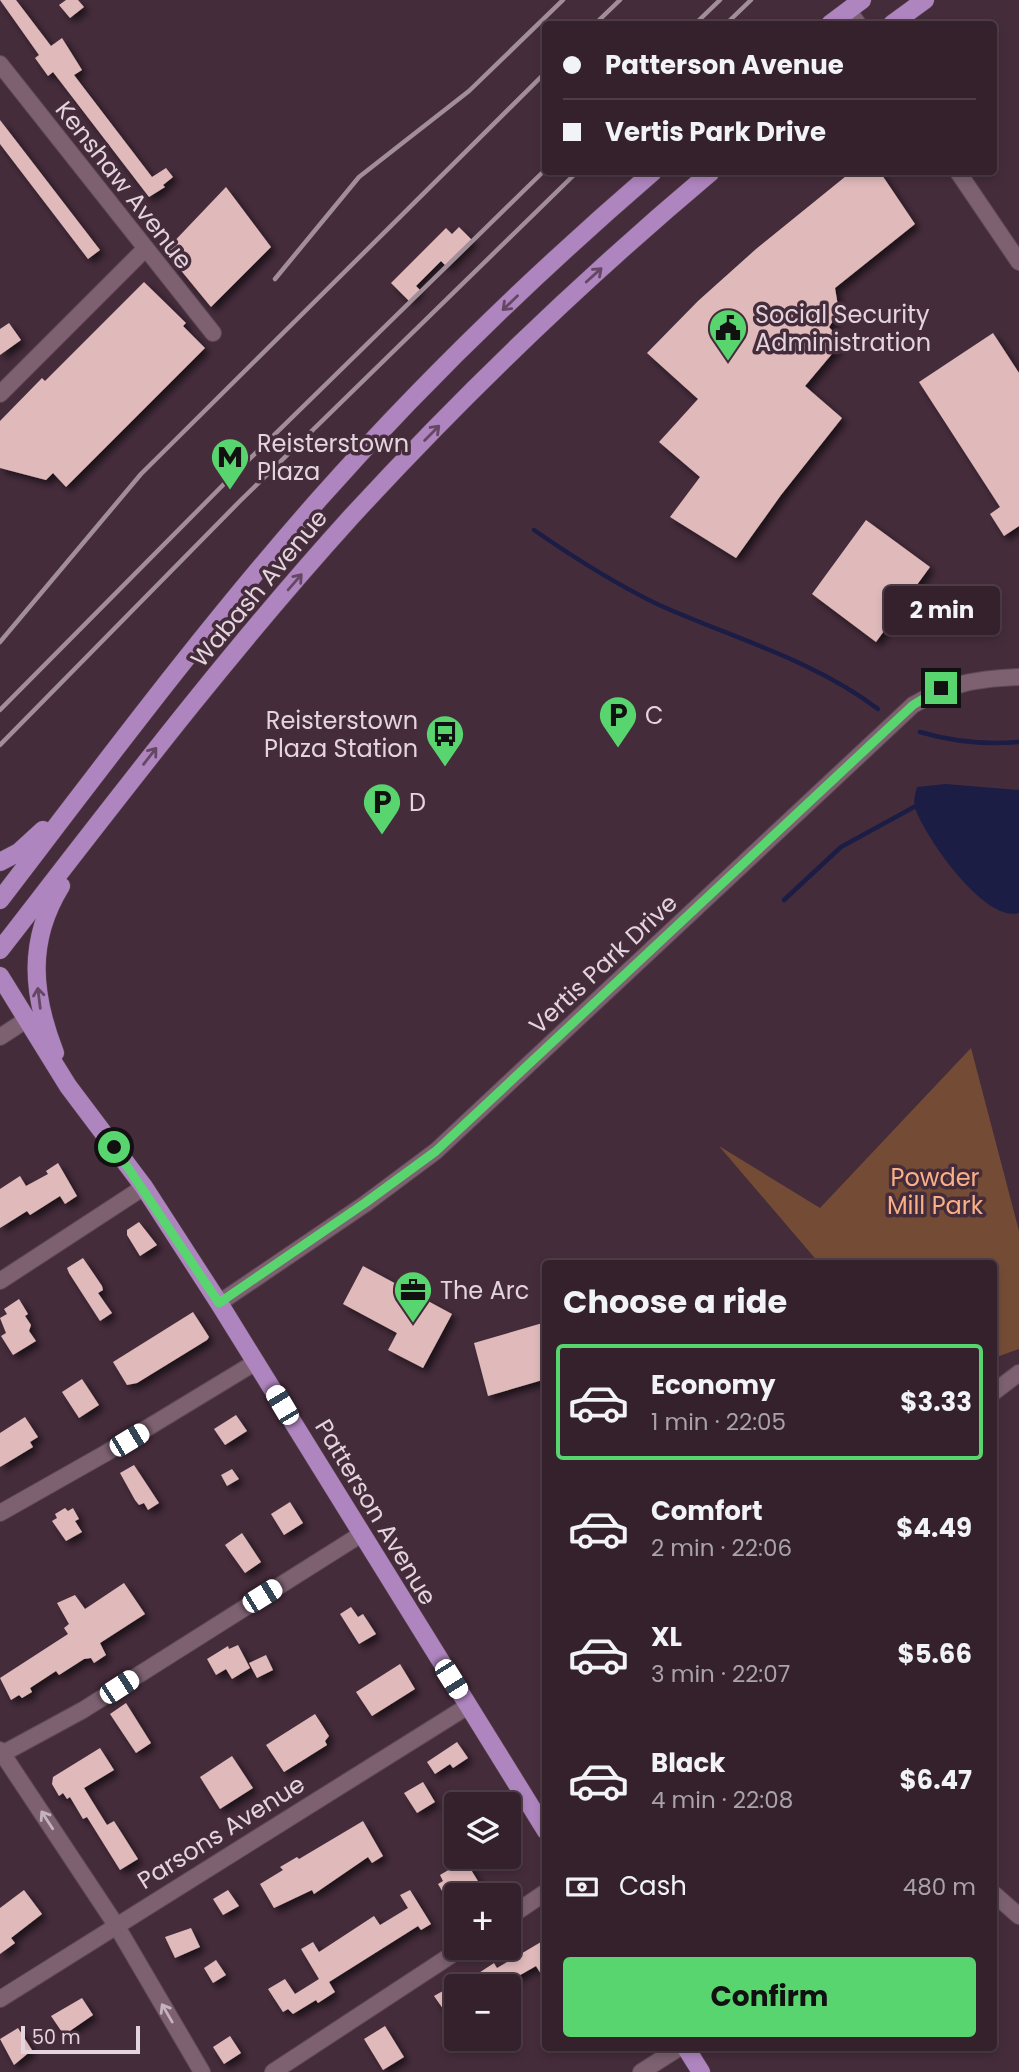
<!DOCTYPE html>
<html lang="en">
<head>
<meta charset="utf-8">
<style>
	:root { --surface:#34212c; --page:#3c2934; --text:#f1f3f6; --muted:#a9a3a9; --line:#4e3e48; --accent:#59d56f }
	body { margin:0; font-family:Poppins,sans-serif; background:var(--page); color:var(--text); height:100vh; display:flex; flex-direction:column; font-size:26px; white-space:nowrap }
	* { box-sizing:border-box; margin:0 }
	p { font-size:23px; color:var(--muted) }
	.icon { flex:none; width:38px; height:38px; fill:none; stroke:currentColor; stroke-width:2; stroke-linecap:round; stroke-linejoin:round }
	.map { position:relative; flex:1; overflow:hidden }
	.sheet { position:absolute; left:542px; top:1260px; width:455px; height:791px; display:flex; flex-direction:column; background:var(--surface); border-radius:7px; box-shadow:0 4px 10px #0003,0 0 0 2px var(--line) }
	.sheet>* { flex:none }
	.guide { position:absolute; left:542px; top:21px; width:455px; height:154px; border-radius:7px; box-shadow:0 4px 10px #0003,0 0 0 2px var(--line); display:grid; align-content:center; height:154px; padding:0 21px; background:var(--surface) }
	.buttons { position:absolute; left:444px; top:1792px; display:grid; gap:14px }
	.buttons a { display:grid; place-items:center; width:77px; height:77px; border-radius:7px; background:var(--surface); box-shadow:0 4px 10px #0003,0 0 0 2px var(--line); font-size:35px }
	.scale { position:absolute; left:21px; bottom:18px; width:119px; box-sizing:border-box; padding-left:7px; border:4px solid #e4d4dd; border-top:0; font-size:19px; line-height:24px; white-space:nowrap; color:#e4d4dd; -webkit-text-stroke:5px #452c3b; paint-order:stroke }
	.end { position:absolute; width:32px; height:32px; margin:-16px; border:9px solid #59d56f; background:#111; box-shadow:0 0 0 4px #111 }
	.from { border-radius:50% }
	.bubble { position:absolute; height:49px; border-radius:7px; background:var(--surface); box-shadow:0 4px 10px #0003,0 0 0 2px var(--line); font-size:23px; font-weight:700; line-height:49px; text-align:center }
	.car { position:absolute; width:21px; height:42px; margin:-21px -10px; border-radius:9px; box-shadow:0 0 5px 2px #0007; background:linear-gradient(#fff 24%,#345 0 40%,#fff 0 76%,#345 0 86%,#fff 0) }
	.guide b { display:flex; align-items:center; gap:24px; height:66px; font-size:26px }
	.guide b+b { border-top:2px solid var(--line) }
	.guide i { width:18px; height:18px; background:var(--text) }
	ul { padding:0; list-style:none }
	li { display:flex; align-items:center; gap:21px; height:116px; margin:0 14px 10px; padding:0 7px; border:4px solid transparent; border-radius:7px }
	li div { flex:1 }
	li b { display:block; font-size:26px }
	li em { font-style:normal; font-weight:700 }
	li.current { border-color:var(--accent) }
	li>.icon { width:63px; height:63px; stroke-width:1.5 }
	h2 { padding:0 21px; font-size:32px; line-height:84px }
	.pay { display:flex; align-items:center; gap:18px; height:77px; padding:0 21px; font-size:26px }
	.pay p { margin-inline-start:auto }
	.cta { display:flex; gap:14px; margin-top:auto; padding:14px 21px }
	.cta a { flex:1; height:80px; border-radius:7px; background:var(--accent); color:#111; font-size:28px; font-weight:700; line-height:80px; text-align:center }
	.map>svg:first-child { display:block }
	.green { fill:#744c36 }
	.water { fill:#1c1d45 }
	.lines { fill:none; stroke-linecap:round; stroke-linejoin:round }
	.stream { stroke:#1c1d45; stroke-width:4.5 }
	.building { fill:#e0babb; filter:url(#shadow) }
	.minor-casing { stroke:#5f4a56; stroke-width:18 }
	.major-casing { stroke:#5f4a56; stroke-width:19 }
	.minor { stroke:#7d6171; stroke-width:16 }
	.major { stroke:#af85bf; stroke-width:18 }
	.rail { stroke:#a18e99; stroke-width:4.5 }
	.oneway { stroke:#654763 }
	.oneway2 { stroke:#c5b2bd }
	.route { stroke:#59d56f; stroke-width:9 }
	.labels { text-anchor:middle; dominant-baseline:central; stroke-width:7; stroke-linejoin:round; paint-order:stroke }
	.street-label { font-size:24px; fill:#e4d4dd; stroke:#452c3b }
	.poi-label { font-size:24px; fill:#e4d4dd; stroke:#452c3b; text-anchor:start }
	.park-label { font-size:24px; fill:#fab087; stroke:#452c3b }
</style>
</head>
<body>
<div class="map">
<svg width="1019" height="2072" viewBox="0 0 1019 2072">
	<defs>
		<filter id="shadow"><feDropShadow dx="4.5" dy="4.5" stdDeviation="3.5" flood-color="#0009"/></filter>
	</defs>
	<rect width="100%" height="100%" fill="#452c3b"/>
	<!-- green -->
	<path class="green" d="M971,1048L1019,1231V1349L994,1358V1264L819,1263L719,1146L820,1208Z"/>
	<!-- water -->
	<path class="water" d="M946,784L1019,790V913C984,923 925,837 915,808C913,801 915,794 917,787Z"/>
	<g class="lines">
		<!-- stream -->
		<path class="stream" d="M534,530C573,557 614,583 657,604C732,638 812,659 878,709
			M920,732C954,742 984,745 1019,742
			M784,900L841,847L914,807"/>
	</g>
	<!-- building -->
	<path class="building" d="M0,0H16L51,46L62,38L82,70L74,75L152,177L166,168L173,177L163,185L165,187L149,197L53,72L48,76L35,58L39,55Z
		M66,0H78L84,7L70,18L59,5Z
		M0,120L100,250L88,259L0,144Z
		M851,172H880L915,224L835,288L839,312L829,327L842,342L805,386L842,418L781,495L736,558L670,517L700,477L659,442L698,399L647,353L698,301L756,249Z
		M226,187L271,247L211,307L165,251Z
		M459,227L473,241L447,267L441,261L416,286L420,290L409,301L391,283L446,228L452,234Z
		M144,282L186,323L183,326L205,348L66,487L53,473L46,480L0,468V421L42,378L45,381Z
		M9,323L21,340L0,355V329Z
		M993,333L1019,373V526L1004,536L990,514L1000,507L919,382Z
		M866,520L930,567L908,597L915,602L899,625L892,620L876,642L812,594Z
		M58,1163L77,1196L65,1204L60,1196L30,1215L27,1211L0,1228V1189L20,1176L26,1186L48,1174L46,1171Z
		M139,1222L157,1245L140,1256L127,1235V1230Z
		M83,1258L102,1286L103,1290L98,1293L112,1313L100,1321L69,1273L67,1268Z
		M363,1266L452,1314L423,1368L388,1350L397,1333L343,1304Z
		M19,1299L28,1314L25,1316L31,1325L29,1331L36,1341L13,1355L1,1336L6,1333L0,1318L7,1314L4,1309Z
		M193,1312L209,1337L207,1340L137,1383L127,1385L113,1362Z
		M546,1322V1379L488,1396L474,1343Z
		M82,1379L99,1405L79,1418L62,1392Z
		M236,1415L247,1431L225,1445L214,1429Z
		M25,1417L38,1437L30,1442L33,1447L0,1467V1433Z
		M134,1465L159,1503L148,1510L144,1503L139,1505L135,1500L120,1473Z
		M232,1469L239,1479L227,1486L221,1475Z
		M290,1502L303,1523L284,1535L271,1514Z
		M65,1508L68,1511L73,1508L79,1519L75,1521L82,1532L66,1541L52,1521L57,1518L55,1514Z
		M242,1533L261,1562L245,1573L225,1545Z
		M124,1583L145,1614L100,1643L106,1655L94,1663L91,1658L84,1659L59,1675L56,1671L30,1688L32,1692L22,1698L19,1695L11,1700L0,1678L68,1634L64,1628L69,1624L57,1603L75,1595L85,1609Z
		M351,1607L358,1617L363,1614L376,1634L359,1644L340,1614Z
		M238,1645L250,1668L232,1679L226,1669L216,1675L207,1659L228,1646L229,1649Z
		M266,1655L273,1670L257,1678L249,1663Z
		M400,1664L415,1689L372,1716L356,1692Z
		M126,1703L151,1743L136,1753L110,1714Z
		M315,1714L329,1736L325,1741L327,1745L284,1772L266,1745Z
		M457,1742L468,1758L453,1768L450,1764L435,1774L427,1762Z
		M100,1748L114,1770L84,1788L107,1825L114,1821L138,1859L120,1870L87,1817L83,1819L70,1797L67,1799L63,1793L59,1796L52,1784L53,1777Z
		M232,1756L253,1788L220,1809L200,1777Z
		M423,1782L435,1802L417,1813L404,1793Z
		M363,1821L383,1856L372,1863L368,1857L314,1894L312,1890L274,1908L260,1884L283,1870L280,1867L297,1857L299,1859Z
		M465,1860L481,1886L457,1895L449,1903L438,1884L443,1881L440,1875Z
		M24,1890L42,1914L11,1938L15,1943L0,1954V1908Z
		M228,1890L239,1906L223,1915L213,1899Z
		M410,1890L431,1924L421,1930L418,1926L329,1982L335,1992L318,2003L316,2000L293,2014L288,2009L283,2012L268,1989L285,1979L295,1994L319,1979L301,1949L313,1942L319,1952L374,1916L380,1925L408,1908L400,1895Z
		M191,1928L200,1947L175,1958L165,1937Z
		M546,1939V1982L536,1966L501,1986H459L494,1963L497,1968Z
		M216,1960L226,1975L213,1983L204,1968Z
		M457,1983V2007L446,2013L434,1996Z
		M82,1998L93,2015L64,2035L51,2016Z
		M385,2026L404,2057L383,2070L364,2039Z
		M18,2028L32,2050L14,2065L0,2039Z
		M230,2036L241,2053L224,2064L213,2047Z"/>
	<g class="lines">
		<!-- minor casing -->
		<g class="minor-casing">
			<path id="minor" d="M848,10L858,24
				M0,64L213,333
				M958,172L1019,262
				M0,394L144,250
				M0,1037L26,1020
				M0,1281L144,1187
				M219,1303L365,1204L436,1151L913,705C951,683 975,679 1019,677
				M994,1392L1019,1373
				M0,1513L106,1453L256,1362
				M0,1750L116,1925L202,2072
				M0,1755L83,1710L360,1535
				M994,1894L1019,1916
				M509,1917L546,1892
				M0,1999L468,1706
				M273,2072L462,1948
				M641,2072L679,2048"/>
		</g>
		<!-- major casing -->
		<g class="major-casing">
			<path id="major" d="M830,24L862,0
				M892,24L925,0
				M0,862L19,852L43,830
				M0,900C104,764 206,627 320,498C423,382 536,273 653,172
				M0,950C114,803 226,655 351,517C463,395 584,279 711,172
				M0,976L68,1086L144,1187L219,1303L546,1831
				M55,1053C32,994 27,941 61,886
				M686,2048L701,2072"/>
		</g>
		<!-- minor -->
		<use href="#minor" class="minor"/>
		<!-- major -->
		<use href="#major" class="major"/>
		<!-- rail -->
		<path class="rail" d="M595,24L620,0
			M695,24L720,0
			M726,24L751,0
			M275,279L359,177L469,91L563,0
			M0,642L141,474L546,72
			M0,710L224,484L546,169
			M0,745L239,502L577,172"/>
	</g>
	<!-- one-way arrows -->
	<defs><path id="oneway-shaft" d="M-6 0H5M1.5-3L5.5 0L1.5 3" fill="none" stroke-width="1.6" stroke-linecap="round" stroke-linejoin="round" transform="scale(1.75)"/></defs>
	<g class="oneway">
		<use href="#oneway-shaft" transform="translate(594 275) rotate(-42)"/>
		<use href="#oneway-shaft" transform="translate(510 303) rotate(136)"/>
		<use href="#oneway-shaft" transform="translate(432 433) rotate(-45)"/>
		<use href="#oneway-shaft" transform="translate(295 582) rotate(-49)"/>
		<use href="#oneway-shaft" transform="translate(150 756) rotate(-52)"/>
		<use href="#oneway-shaft" transform="translate(39 998) rotate(-97)"/>
	</g>
	<g class="oneway2">
		<use href="#oneway-shaft" transform="translate(47 1820) rotate(-123)"/>
		<use href="#oneway-shaft" transform="translate(167 2013) rotate(-120)"/>
	</g>
	<g class="lines">
		<!-- route -->
		<path class="route" d="M114,1147L219,1303L365,1203L436,1151L913,705L941,688"/>
	</g>
	<!-- icons -->
	<defs>
		<g id="civic-pin" transform="scale(2.0125)"><path d="M0 17L-7.5 6A9.5 9.5 0 1 1 7.5 6Z" fill="#59d56f" stroke="#452c3b"/><path d="M-.6-6.5H3V-4.5H.6V-3L4-1V1h2V6H-6V1h2V-1L-.6-3ZM-1.2 2.5V6h2.4V2.5Z" fill="#111"/></g>
		<g id="metro-pin" transform="scale(2.0125)"><path d="M0 17L-7.5 6A9.5 9.5 0 1 1 7.5 6Z" fill="#59d56f" stroke="#452c3b"/><path d="M-5.5 5V-5H-3L0 0L3-5H5.5V5H3V-.5L0 4L-3-.5V5Z" fill="#111"/></g>
		<g id="parking-pin" transform="scale(2.0125)"><path d="M0 17L-7.5 6A9.5 9.5 0 1 1 7.5 6Z" fill="#59d56f" stroke="#452c3b"/><path d="M-3.5-5.5H1a3.5 3.5 0 0 1 0 7H-1V5.5H-3.5ZM-1-3.4V-.6H.8a1.4 1.4 0 0 0 0-2.8Z" fill="#111"/></g>
		<g id="bus-pin" transform="scale(2.0125)"><path d="M0 17L-7.5 6A9.5 9.5 0 1 1 7.5 6Z" fill="#59d56f" stroke="#452c3b"/><path d="M-5-6H5V4H4V6H2V4H-2V6H-4V4H-5ZM-3.5-4V0h7V-4ZM-3.5 1.2v1.5H-2V1.2ZM2 1.2v1.5H3.5V1.2Z" fill="#111"/></g>
		<g id="office-pin" transform="scale(2.0125)"><path d="M0 17L-7.5 6A9.5 9.5 0 1 1 7.5 6Z" fill="#59d56f" stroke="#452c3b"/><path d="M-6-3h4V-5.5h4V-3h4V5H-6ZM-1-4.5V-3h2v-1.5ZM-6 0V1H6V0Z" fill="#111"/></g>
	</defs>
	<g fill-rule="evenodd">
		<use href="#civic-pin" x="728" y="328"/>
		<use href="#metro-pin" x="230" y="457"/>
		<use href="#parking-pin" x="618" y="715"/>
		<use href="#bus-pin" x="445" y="734"/>
		<use href="#parking-pin" x="382" y="802"/>
		<use href="#office-pin" x="413" y="1290"/>
	</g>
	<g class="labels">
		<!-- street labels -->
		<g class="street-label">
			<text transform="translate(124 185) rotate(52)">Kenshaw Avenue</text>
			<text transform="translate(259 588) rotate(-50)">Wabash Avenue</text>
			<text transform="translate(603 964) rotate(-43)">Vertis Park Drive</text>
			<text transform="translate(376 1512) rotate(59)">Patterson Avenue</text>
			<text transform="translate(221 1832) rotate(-32)">Parsons Avenue</text>
		</g>
		<!-- poi labels -->
		<g class="poi-label">
			<text x="755" y="314">Social Security<tspan x="755" dy="28">Administration</tspan></text>
			<text x="257" y="443">Reisterstown<tspan x="257" dy="28">Plaza</tspan></text>
			<text x="645" y="715">C</text>
			<text x="418" y="720" text-anchor="end">Reisterstown<tspan x="418" dy="28">Plaza Station</tspan></text>
			<text x="409" y="802">D</text>
			<text x="440" y="1290">The Arc</text>
		</g>
		<!-- park labels -->
		<g class="park-label">
			<text x="935" y="1177">Powder<tspan x="935" dy="28">Mill Park</tspan></text>
		</g>
	</g>
</svg>
<div class="buttons">
<a><svg class="icon" aria-label="layers" viewBox="0 0 24 24"><path d="M12 4l9 5-9 5-9-5zM3 14l9 5 9-5"/></svg></a>
<a>+</a>
<a>−</a>
</div>
<div class="scale">50 m</div>
<i class="end from" style="left:114px;top:1147px"></i>
<i class="end" style="left:941px;top:688px"></i>
<div class="bubble" style="left:884px;top:586px;width:116px">2 min</div>
<i class="car" style="left:282px;top:1405px;rotate:329deg"></i>
<i class="car" style="left:129px;top:1440px;rotate:59deg"></i>
<i class="car" style="left:262px;top:1596px;rotate:58deg"></i>
<i class="car" style="left:451px;top:1679px;rotate:148deg"></i>
<i class="car" style="left:119px;top:1687px;rotate:57deg"></i>
<div class="guide">
<b><i class="from"></i>Patterson Avenue</b>
<b><i></i>Vertis Park Drive</b>
</div>
<section class="sheet">
<h2>Choose a ride</h2>
<ul>
<li class="current"><svg class="icon" aria-label="car" viewBox="0 0 24 24"><path d="M5 17H2v-5l4-1 3-4h7l3 4 3 1v5h-3M9 17h6M6 11h13"/><circle cx="7" cy="17" r="2"/><circle cx="17" cy="17" r="2"/></svg><div><b>Economy</b><p>1 min · 22:05</p></div><em>$3.33</em></li>
<li><svg class="icon" aria-label="car" viewBox="0 0 24 24"><path d="M5 17H2v-5l4-1 3-4h7l3 4 3 1v5h-3M9 17h6M6 11h13"/><circle cx="7" cy="17" r="2"/><circle cx="17" cy="17" r="2"/></svg><div><b>Comfort</b><p>2 min · 22:06</p></div><em>$4.49</em></li>
<li><svg class="icon" aria-label="car" viewBox="0 0 24 24"><path d="M5 17H2v-5l4-1 3-4h7l3 4 3 1v5h-3M9 17h6M6 11h13"/><circle cx="7" cy="17" r="2"/><circle cx="17" cy="17" r="2"/></svg><div><b>XL</b><p>3 min · 22:07</p></div><em>$5.66</em></li>
<li><svg class="icon" aria-label="car" viewBox="0 0 24 24"><path d="M5 17H2v-5l4-1 3-4h7l3 4 3 1v5h-3M9 17h6M6 11h13"/><circle cx="7" cy="17" r="2"/><circle cx="17" cy="17" r="2"/></svg><div><b>Black</b><p>4 min · 22:08</p></div><em>$6.47</em></li>
</ul>
<div class="pay"><svg class="icon" aria-label="cash" viewBox="0 0 24 24"><path d="M3 7h18v10H3z"/><circle cx="12" cy="12" r="2"/></svg>Cash<p>480 m</p></div>
<div class="cta"><a>Confirm</a></div>
</section>
</div>
</body>
</html>
